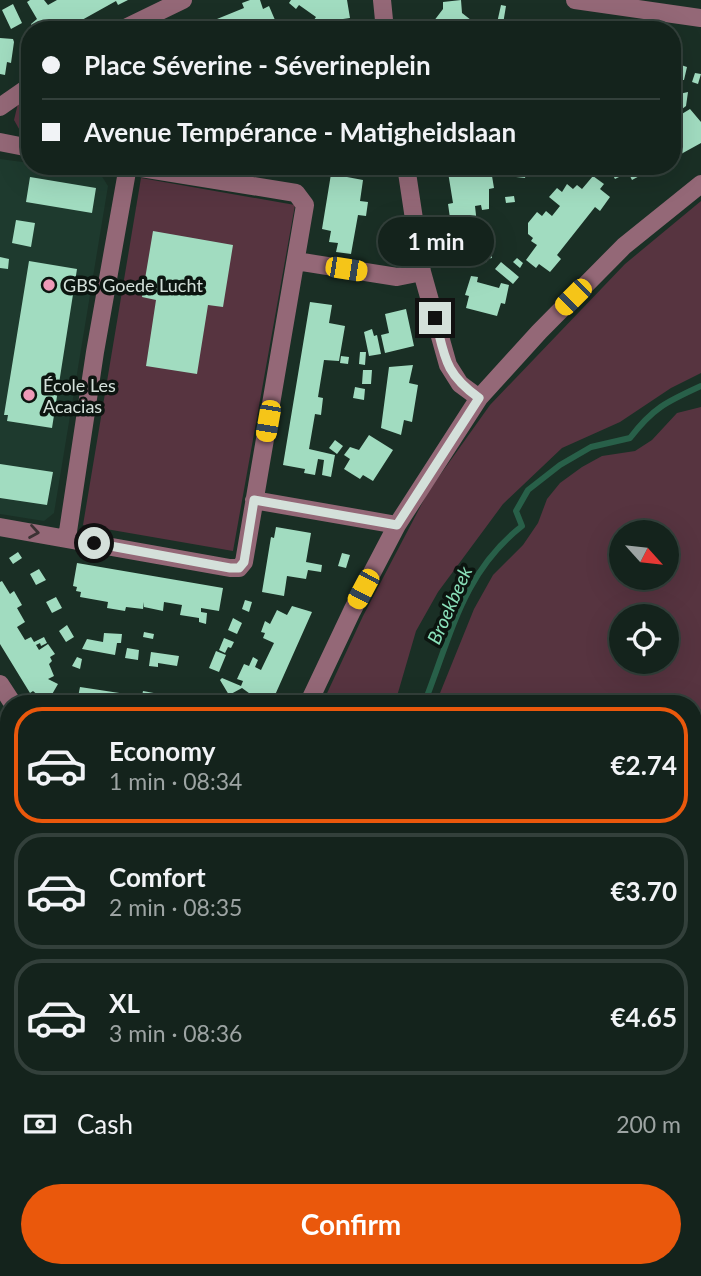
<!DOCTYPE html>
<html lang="en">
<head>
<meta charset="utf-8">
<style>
	:root { --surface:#14231c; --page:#1d2b25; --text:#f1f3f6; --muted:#9da4a3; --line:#33403b; --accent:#ea580c }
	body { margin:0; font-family:Lato,sans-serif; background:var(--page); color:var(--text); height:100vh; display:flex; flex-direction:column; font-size:26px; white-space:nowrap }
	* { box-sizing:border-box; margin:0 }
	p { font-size:23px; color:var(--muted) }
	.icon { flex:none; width:38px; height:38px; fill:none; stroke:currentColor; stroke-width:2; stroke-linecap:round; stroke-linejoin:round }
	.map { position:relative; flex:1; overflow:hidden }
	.sheet { position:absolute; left:0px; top:695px; width:702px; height:583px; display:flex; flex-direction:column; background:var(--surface); border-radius:28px 28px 0 0; box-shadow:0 7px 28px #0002,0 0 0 2px var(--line) }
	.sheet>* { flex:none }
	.hud { position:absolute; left:21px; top:21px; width:660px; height:154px; border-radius:28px; box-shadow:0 7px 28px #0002,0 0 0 2px var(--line); display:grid; align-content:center; height:154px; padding:0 21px; background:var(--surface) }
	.needle { width:46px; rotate:117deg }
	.buttons { position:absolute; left:609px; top:520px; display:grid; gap:14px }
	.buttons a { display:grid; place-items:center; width:70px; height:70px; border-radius:50%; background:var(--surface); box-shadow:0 7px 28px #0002,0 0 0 2px var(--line); font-size:35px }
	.end { position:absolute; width:32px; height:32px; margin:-16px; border:9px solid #d4e0da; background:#111; box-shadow:0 0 0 4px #111 }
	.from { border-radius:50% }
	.bubble { position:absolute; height:49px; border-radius:24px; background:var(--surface); box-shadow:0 7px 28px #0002,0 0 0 2px var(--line); font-size:23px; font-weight:700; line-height:49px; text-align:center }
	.car { position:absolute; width:21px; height:42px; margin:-21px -10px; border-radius:9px; box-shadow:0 0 5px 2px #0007; background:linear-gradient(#f5c518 24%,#345 0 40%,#f5c518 0 76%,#345 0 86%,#f5c518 0) }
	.hud b { display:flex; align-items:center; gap:24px; height:66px; font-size:26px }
	.hud b+b { border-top:2px solid var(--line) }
	.hud i { width:18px; height:18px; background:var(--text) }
	ul { padding:12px 0 0; list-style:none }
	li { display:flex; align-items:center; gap:21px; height:116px; margin:0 14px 10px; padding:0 7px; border:4px solid var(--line); border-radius:28px }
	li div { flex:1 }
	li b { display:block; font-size:26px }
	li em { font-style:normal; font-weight:700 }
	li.active { border-color:var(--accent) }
	li>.icon { width:63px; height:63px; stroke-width:1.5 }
	.pay { display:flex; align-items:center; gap:18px; height:77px; padding:0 21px; font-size:26px }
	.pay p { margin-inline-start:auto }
	.cta { display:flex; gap:14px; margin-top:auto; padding:14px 21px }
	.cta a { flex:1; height:80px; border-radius:42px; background:var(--accent); color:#fff; font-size:28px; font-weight:700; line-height:80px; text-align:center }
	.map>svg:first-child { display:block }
	.built { fill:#1e3a2e }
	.green { fill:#573440; fill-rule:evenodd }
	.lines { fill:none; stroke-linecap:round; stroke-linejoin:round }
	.stream { stroke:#286049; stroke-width:6 }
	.building { fill:#a1dcc0 }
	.minor { stroke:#946877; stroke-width:18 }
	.oneway { stroke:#3c3234 }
	.route { stroke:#d4e0da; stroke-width:9 }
	.poi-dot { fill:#ef9ab8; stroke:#0c1510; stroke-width:2.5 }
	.labels { text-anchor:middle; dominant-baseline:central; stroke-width:7; stroke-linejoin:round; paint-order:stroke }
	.poi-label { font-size:18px; fill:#d4e0da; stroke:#0c1510; text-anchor:start }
	.water-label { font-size:19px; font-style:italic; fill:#8be2bb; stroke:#0c1510 }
</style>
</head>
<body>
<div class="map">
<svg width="701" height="1276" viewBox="0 0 701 1276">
	<rect width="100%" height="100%" fill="#1a2f25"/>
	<!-- built -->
	<path class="built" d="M0,159L30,163V166H48L101,175L108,186L54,513L44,521L0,514Z"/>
	<!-- green -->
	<path class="green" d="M19,99L30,118V144L27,143L14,120Z
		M141,178L295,205L233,551L83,525Z
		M701,201V373L671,388L620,422L562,448L503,504L438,592L416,631L395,703L322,704L363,616L428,492L490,405L625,264Z
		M701,407V709L693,722V704L436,703L474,609L493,575L523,545L538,523L547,499L560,483L582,467L602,456L635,451L652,440L677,413ZM621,532H667V578H621ZM621,616H667V662H621Z
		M0,1032L9,1033V1269H90L85,1276H0Z
		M407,1269H467L465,1276H417Z"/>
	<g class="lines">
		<!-- stream -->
		<path class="stream" d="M424,704C451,636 462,573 522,526L516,511L528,490L560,465L591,447L630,438C653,408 666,402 701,386"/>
	</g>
	<!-- building -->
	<path class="building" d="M30,0H44L48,5L57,0H128L118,5L116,1L64,30H34L31,24L37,19L27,2Z
		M250,0H260L263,9L269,6L278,27L271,30H258L257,27L254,30H190L244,8L242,3Z
		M291,0H347L350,18L343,19L335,30H307L316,17L299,5L296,9L289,3Z
		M461,0L462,13L471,20L497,24L496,30H427L443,9V2Z
		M13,4L22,23L11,29L2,10Z
		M501,5L506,6L503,24L497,23Z
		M0,38L13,39L14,42L11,63L7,62L5,75L0,74Z
		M672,57L683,59L681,65L687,67L684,80H680L678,90L672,89Z
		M695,73L701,74L698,84L692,82Z
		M688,92L686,106L682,109L674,106L679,94Z
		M690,109L701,122V143L672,159V120Z
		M310,166H338V169H322L321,175L309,173Z
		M447,166H483L477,171L485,170L486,177L492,176L494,188L489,189V209L482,210L481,205L475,206L477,224L464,226L465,230L452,232L448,204L453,203Z
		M608,166H658L632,180L629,174L626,176L625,174L615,179Z
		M518,168L527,169L525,178L516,177Z
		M331,174L363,180L360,201L368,202L366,216L358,215L351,254L336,252L338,243L329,242L331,231L322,229Z
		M593,176L604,184L600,189L610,197L600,211L595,207L557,255L561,259L550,272L539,264L536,268L526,260L537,245L531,241L533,238L528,234V223L537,212L542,216L546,211L552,216L560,206L549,197L557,188L562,192L567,184L573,189L577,185L582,189Z
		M30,177L96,188L92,213L26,202Z
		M514,196L515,202L506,203L505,197Z
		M16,220L35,223L31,247L12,243Z
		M153,231L233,245L223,307L208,305L197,374L146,366L156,300L142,297Z
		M445,236L447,252L439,253L436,238Z
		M490,238L491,246L479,247L478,240Z
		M485,250V252L491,251L492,258L486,259L487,262L470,264L468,252Z
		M0,257L9,259L8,269L0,268Z
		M517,258L523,263L520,268L513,262Z
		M29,261L77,269L52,428L7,421L8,415H4Z
		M501,262L519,277L513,284L495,269Z
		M471,276L478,277L477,282L499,288L501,283L509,285L505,304L501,303L497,316L466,308L469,296L465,295Z
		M310,302L332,305L329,323L345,326L339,361L324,360L318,397L323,398L321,415L315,414L309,449L335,455L331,477L322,475L324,460L318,459L315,475L304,473L305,469L283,465Z
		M406,309L414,346L385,353L381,335L389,333L385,314Z
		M372,329L374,336L377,335L381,354L369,356L364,332Z
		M360,352H366L365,365L359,364Z
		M341,356L349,357L348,364L340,363Z
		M413,365L409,383L418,385L412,422L404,420L401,435L381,428L389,367Z
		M363,370H372L371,384H362Z
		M355,387L365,389L364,400L353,398Z
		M369,435L393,450L373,481L363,475L360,479L344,469L350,459L344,455L350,447L359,450Z
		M335,440L343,446L337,454L329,448Z
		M0,464L53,472L47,505L0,498Z
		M276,527L311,533L306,562L322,565L321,572L308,570L306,579L287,576L284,596L262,592L271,537L274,538Z
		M18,552L22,558L13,564L9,558Z
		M342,553L350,555L346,568L338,566Z
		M77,563L223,588L219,611L201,608V612L207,613L206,624L199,622V618L180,615L182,605L164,602L163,611L144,607V602L143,609L126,607L125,611L107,608L108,602L80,597L81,592L76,591L77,587L73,586Z
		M39,569L46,580L36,585L30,574Z
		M2,581L10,594L14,591L22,605L17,608L25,622L17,627L25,640L31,637L34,642L44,637L47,643L41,646L40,643L36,645L39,650L48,644L55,654L50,657L52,661L49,664L54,676L48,679L58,684L47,703L33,691L30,693L0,644V582Z
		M56,597L62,608L52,613L46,602Z
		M245,600L252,602L249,612L242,609Z
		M292,606L312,612L271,704L253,696L242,688L229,695L220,680L222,678L241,686L243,681L237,679L244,664L249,666L253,657L258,660L255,667L261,670L274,643L263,638L265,633L261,632L265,621L270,624L277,610L287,615Z
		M233,618L242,623L237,634L228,630Z
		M67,625L74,637L66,642L59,631Z
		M144,632L154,634L153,639L143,637Z
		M104,633L122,634L121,643H117L115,655L82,649L87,639L103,642Z
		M224,638L234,642L231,648L228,647L225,653L219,650Z
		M127,648L139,650L138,660L125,658Z
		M216,651L226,655L219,672L209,668Z
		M151,652L179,656L177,666L158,663V667L149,666Z
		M77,657L82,659L80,669L72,666Z
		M80,687L126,694V699L141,701L143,691L175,697L173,704H61L63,695L78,697Z
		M235,696L239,702L245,699L248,704H216Z
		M0,737L9,758V844L0,845V819L5,817L0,804Z
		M3,856H9V868L5,869Z
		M9,931V998L0,989V939Z
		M693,1168L701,1174V1182L693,1193Z
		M502,1269H519L528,1272L527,1276H499Z
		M538,1269H557L556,1272L562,1274L561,1276H538L536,1275Z"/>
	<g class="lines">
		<!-- minor -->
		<path class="minor" d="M382,0L385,30
			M575,0L701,18
			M121,30L183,0
			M0,107L30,86
			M0,142L30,148
			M406,166L422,272L448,365L460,384L479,398
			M296,261L397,277L422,272
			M254,500L397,525
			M0,527L230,568H239L244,562L305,205L296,193L129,166
			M67,538L95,352L128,166
			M0,684L13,704
			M308,704L352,611L397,525L479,398L539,332L624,246L701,184
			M693,756L701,744
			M0,1021L9,1023
			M693,1119L701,1125
			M382,1269L393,1276
			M154,1276L162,1269
			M470,1276L473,1269"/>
	</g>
	<!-- one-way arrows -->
	<defs><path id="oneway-chevron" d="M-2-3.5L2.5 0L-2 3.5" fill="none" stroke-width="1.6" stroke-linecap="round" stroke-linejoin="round" transform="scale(1.75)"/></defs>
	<use class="oneway" href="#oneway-chevron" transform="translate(34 532) rotate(9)"/>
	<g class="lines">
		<!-- route -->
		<path class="route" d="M94,543L230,568H239L244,562L254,500L397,525L479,398C444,373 445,357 435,318"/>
	</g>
	<!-- markers -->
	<g class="poi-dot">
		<circle cx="49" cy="285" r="7"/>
		<circle cx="29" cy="395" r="7"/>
	</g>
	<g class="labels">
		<!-- poi labels -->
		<g class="poi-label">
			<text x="63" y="285">GBS Goede Lucht</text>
			<text x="43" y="385">École Les<tspan x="43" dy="21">Acacias</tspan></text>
		</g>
		<!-- water labels -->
		<g class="water-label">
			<text transform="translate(449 605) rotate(-66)">Broekbeek</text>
		</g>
	</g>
</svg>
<div class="buttons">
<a><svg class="needle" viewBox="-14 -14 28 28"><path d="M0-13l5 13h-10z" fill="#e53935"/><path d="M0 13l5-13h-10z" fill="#9da4a3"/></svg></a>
<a><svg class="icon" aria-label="locate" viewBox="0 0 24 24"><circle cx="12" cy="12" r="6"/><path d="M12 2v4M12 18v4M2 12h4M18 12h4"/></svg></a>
</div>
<i class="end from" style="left:94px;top:543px"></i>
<i class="end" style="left:435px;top:318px"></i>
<div class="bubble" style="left:378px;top:217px;width:116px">1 min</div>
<i class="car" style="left:346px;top:269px;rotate:99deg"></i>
<i class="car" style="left:573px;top:297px;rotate:225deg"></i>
<i class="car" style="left:268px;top:421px;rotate:190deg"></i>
<i class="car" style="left:363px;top:589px;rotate:208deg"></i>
<div class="hud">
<b><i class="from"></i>Place Séverine - Séverineplein</b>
<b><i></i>Avenue Tempérance - Matigheidslaan</b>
</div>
<section class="sheet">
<ul>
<li class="active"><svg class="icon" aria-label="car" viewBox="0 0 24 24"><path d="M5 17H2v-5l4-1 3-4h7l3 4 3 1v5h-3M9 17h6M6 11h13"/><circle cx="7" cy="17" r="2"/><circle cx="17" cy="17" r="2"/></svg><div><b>Economy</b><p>1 min · 08:34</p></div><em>€2.74</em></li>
<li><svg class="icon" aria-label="car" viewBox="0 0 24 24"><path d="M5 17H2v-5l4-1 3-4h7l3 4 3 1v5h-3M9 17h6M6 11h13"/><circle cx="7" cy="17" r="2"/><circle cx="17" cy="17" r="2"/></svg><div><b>Comfort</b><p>2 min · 08:35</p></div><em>€3.70</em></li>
<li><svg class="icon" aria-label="car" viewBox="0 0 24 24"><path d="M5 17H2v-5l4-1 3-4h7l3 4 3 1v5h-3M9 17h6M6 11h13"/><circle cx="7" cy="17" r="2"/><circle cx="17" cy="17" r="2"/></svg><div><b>XL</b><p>3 min · 08:36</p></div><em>€4.65</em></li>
</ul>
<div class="pay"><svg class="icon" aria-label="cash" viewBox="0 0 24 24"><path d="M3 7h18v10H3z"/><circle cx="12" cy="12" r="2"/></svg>Cash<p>200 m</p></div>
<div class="cta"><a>Confirm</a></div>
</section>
</div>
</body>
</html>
